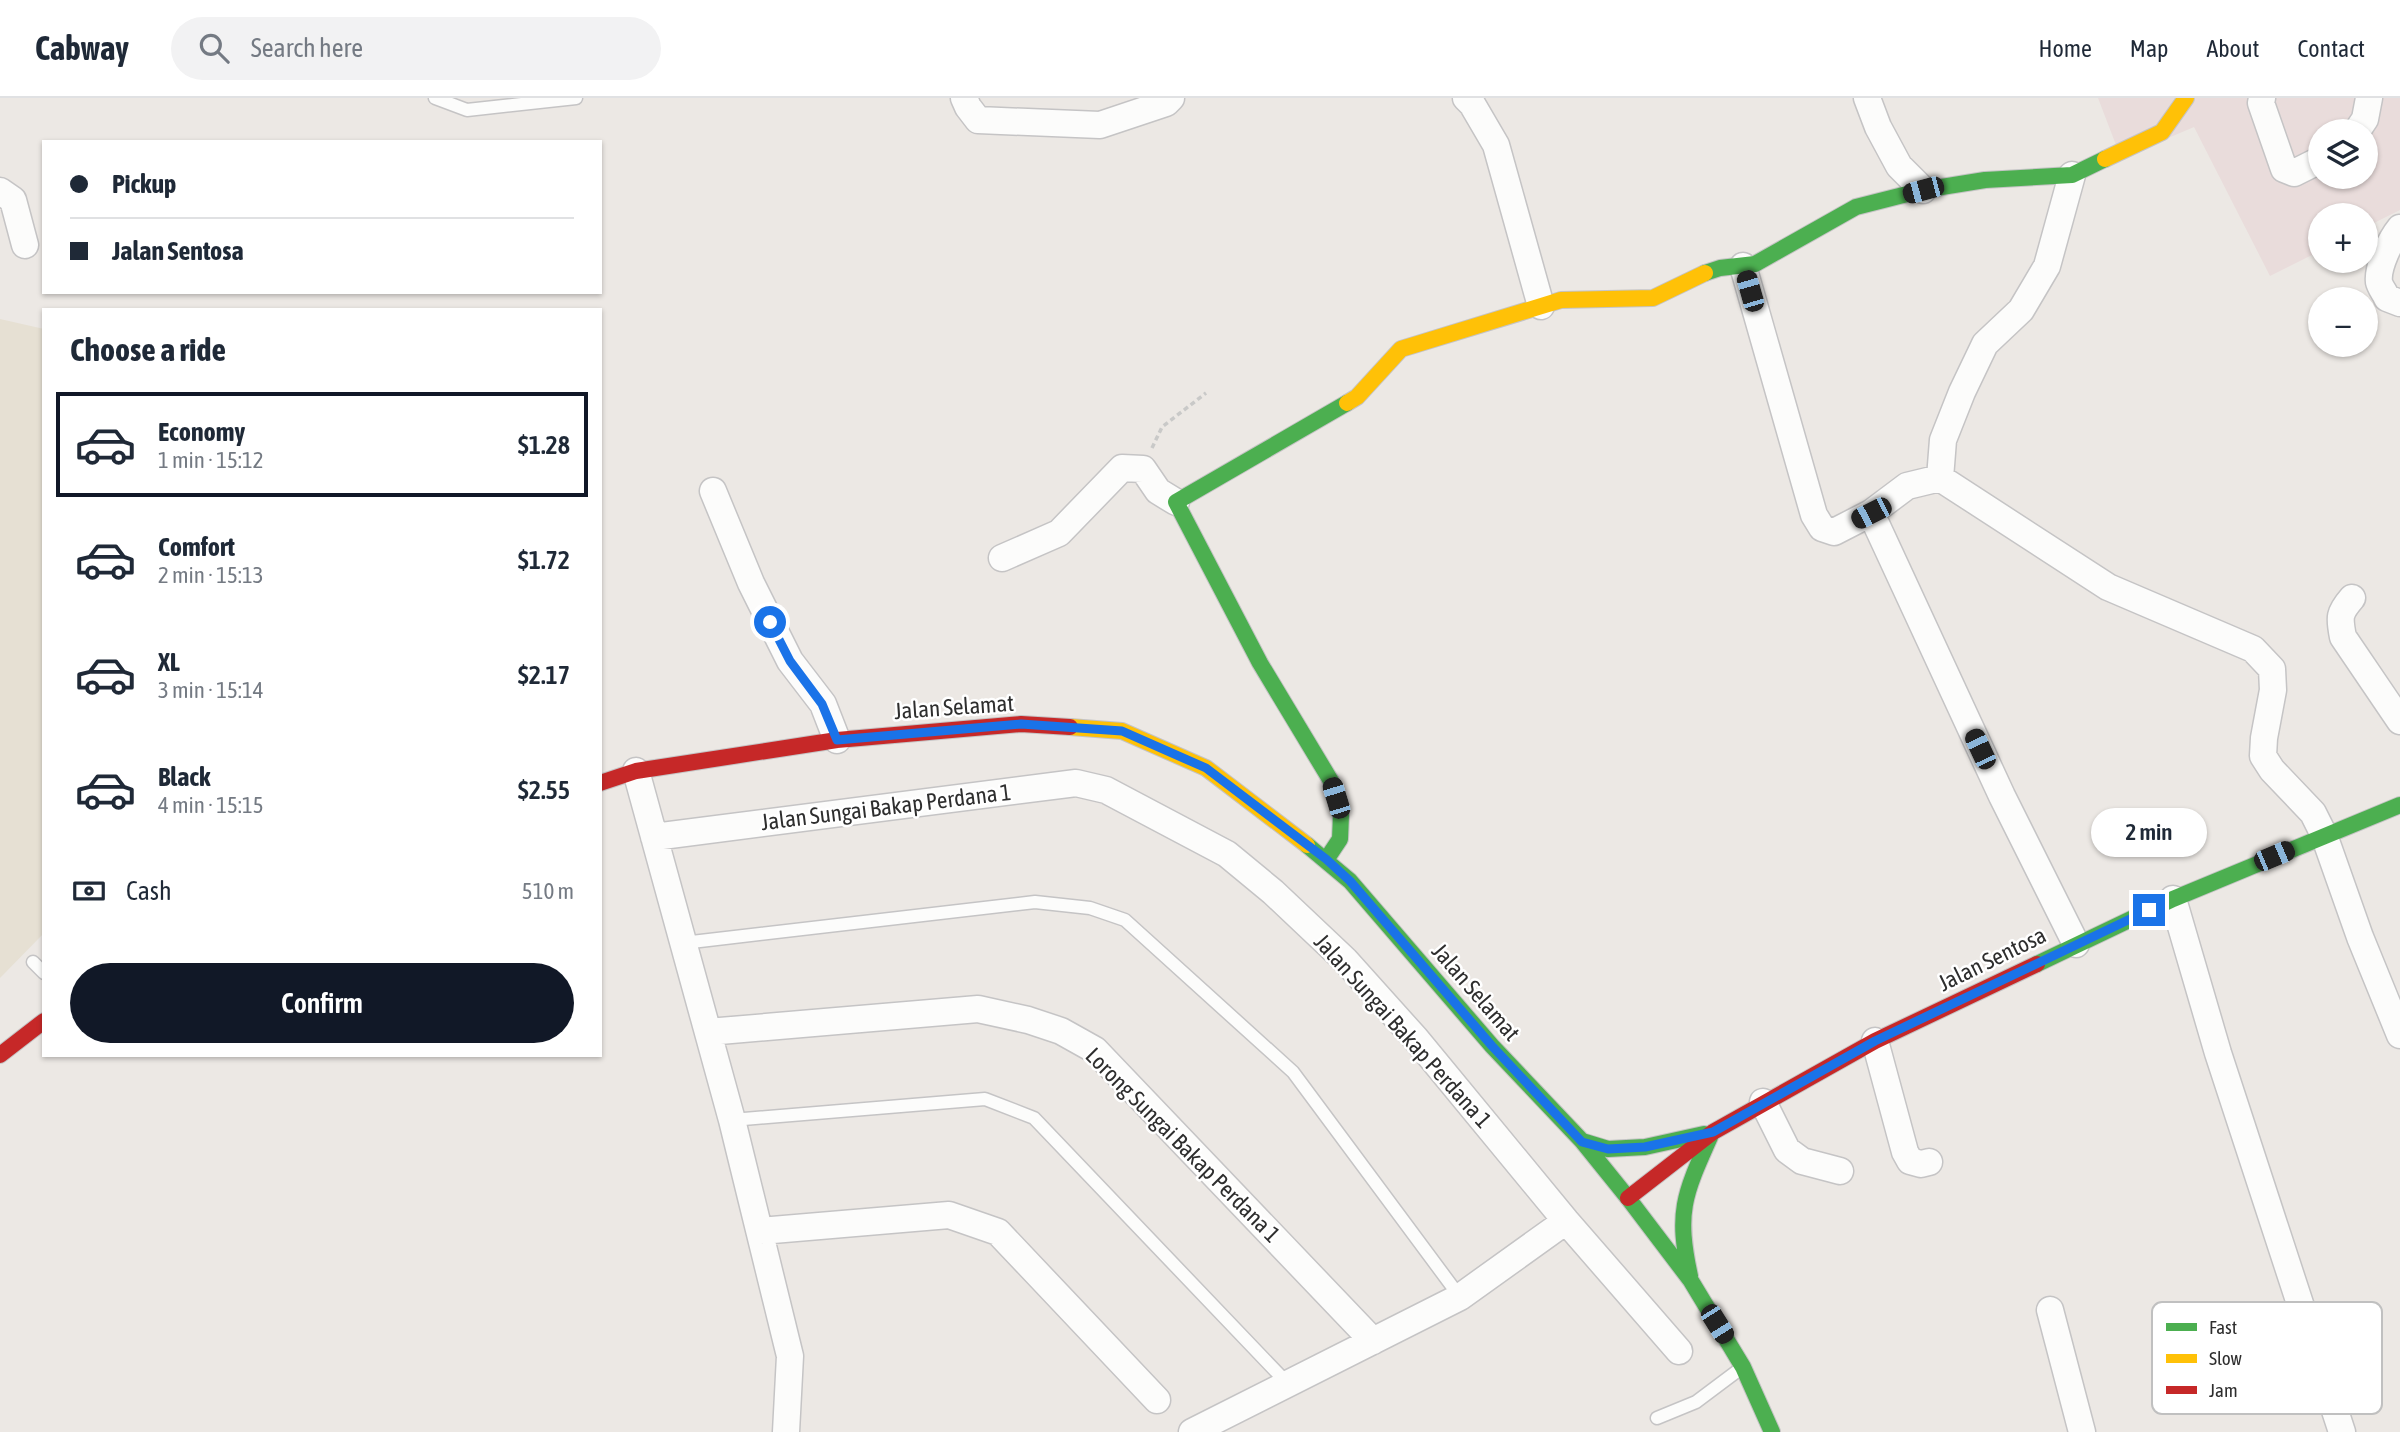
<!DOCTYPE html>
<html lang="en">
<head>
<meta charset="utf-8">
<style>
	:root { --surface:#fff; --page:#f2f2f3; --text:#1f2937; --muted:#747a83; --line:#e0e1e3; --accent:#111827 }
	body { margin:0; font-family:"Asap Condensed",sans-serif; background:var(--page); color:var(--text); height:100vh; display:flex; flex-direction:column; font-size:26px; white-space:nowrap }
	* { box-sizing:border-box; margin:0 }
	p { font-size:23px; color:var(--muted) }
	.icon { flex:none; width:38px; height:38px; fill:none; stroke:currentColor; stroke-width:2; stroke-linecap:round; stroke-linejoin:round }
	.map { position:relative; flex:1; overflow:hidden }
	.drawer { position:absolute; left:42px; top:210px; width:560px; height:749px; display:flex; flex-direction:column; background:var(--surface); border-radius:0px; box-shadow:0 2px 5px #0004 }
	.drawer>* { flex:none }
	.top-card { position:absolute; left:42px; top:42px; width:560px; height:154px; border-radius:0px; box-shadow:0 2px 5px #0004; display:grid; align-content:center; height:154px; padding:0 28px; background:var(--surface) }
	.tools { position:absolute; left:2308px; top:21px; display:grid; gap:14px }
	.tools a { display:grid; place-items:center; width:70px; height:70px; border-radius:50%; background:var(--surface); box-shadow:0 2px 5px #0004; font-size:35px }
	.end { position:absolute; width:32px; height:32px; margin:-16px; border:9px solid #1a73e8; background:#fff; box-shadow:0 0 0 4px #fff }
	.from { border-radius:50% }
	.bubble { position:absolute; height:49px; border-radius:24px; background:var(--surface); box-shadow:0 2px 5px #0004; font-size:23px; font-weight:600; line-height:49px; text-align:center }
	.car { position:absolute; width:21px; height:42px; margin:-21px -10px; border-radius:9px; box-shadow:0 0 5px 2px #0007; background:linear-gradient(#222 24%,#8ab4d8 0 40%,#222 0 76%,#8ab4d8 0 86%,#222 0) }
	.top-card b { display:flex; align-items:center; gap:24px; height:66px; font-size:26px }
	.top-card b+b { border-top:2px solid var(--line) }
	.top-card i { width:18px; height:18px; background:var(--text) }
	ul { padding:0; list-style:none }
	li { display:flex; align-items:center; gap:21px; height:105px; margin:0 14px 10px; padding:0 14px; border:4px solid transparent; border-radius:0px }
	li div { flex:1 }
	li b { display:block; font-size:26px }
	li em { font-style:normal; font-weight:600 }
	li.selected { border-color:var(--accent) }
	li>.icon { width:63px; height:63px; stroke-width:1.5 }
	h2 { padding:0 28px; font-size:32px; line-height:84px }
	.pay { display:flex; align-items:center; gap:18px; height:77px; padding:0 28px; font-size:26px }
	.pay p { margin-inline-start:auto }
	.button { display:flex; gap:14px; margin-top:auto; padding:14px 28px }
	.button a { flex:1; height:80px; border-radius:42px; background:var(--accent); color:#fff; font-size:28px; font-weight:600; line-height:80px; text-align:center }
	header { display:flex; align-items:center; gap:42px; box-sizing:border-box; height:98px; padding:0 35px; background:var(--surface); border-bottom:2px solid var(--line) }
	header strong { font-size:33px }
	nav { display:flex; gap:38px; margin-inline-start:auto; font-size:24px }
	.search { width:490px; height:63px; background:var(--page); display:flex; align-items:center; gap:18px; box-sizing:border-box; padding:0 24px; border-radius:38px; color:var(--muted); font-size:26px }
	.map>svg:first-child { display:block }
	.education { fill:#e6e0d3 }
	.medical { fill:#e9dcdb; fill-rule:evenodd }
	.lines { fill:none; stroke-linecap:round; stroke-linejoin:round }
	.lane-casing { stroke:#c5c4c5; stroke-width:15 }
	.street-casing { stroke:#c5c4c5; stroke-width:29 }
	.fast-casing { stroke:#c5c4c5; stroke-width:18 }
	.slow-casing { stroke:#c5c4c5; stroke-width:18 }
	.jam-casing { stroke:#c5c4c5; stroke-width:18 }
	.path { stroke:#c9c9c8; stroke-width:3.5; stroke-dasharray:5 3.5; stroke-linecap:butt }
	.lane { stroke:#fcfcfb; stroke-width:12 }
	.street { stroke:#fcfcfb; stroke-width:26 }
	.fast { stroke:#4caf50; stroke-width:16 }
	.slow { stroke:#ffc107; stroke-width:16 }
	.jam { stroke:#c62828; stroke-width:16 }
	.route { stroke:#1a73e8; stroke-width:9 }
	.labels { text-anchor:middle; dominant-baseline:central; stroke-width:5; stroke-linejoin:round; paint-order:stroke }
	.street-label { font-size:23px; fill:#2e2e2e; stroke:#fff }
	.key { fill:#fff; stroke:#c0c0c0; stroke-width:2 }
	.key-label { font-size:19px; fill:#2e2e2e }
</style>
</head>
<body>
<header>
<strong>Cabway</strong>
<div class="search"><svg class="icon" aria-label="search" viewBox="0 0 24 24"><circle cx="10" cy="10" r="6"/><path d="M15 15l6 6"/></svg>Search here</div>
<nav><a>Home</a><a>Map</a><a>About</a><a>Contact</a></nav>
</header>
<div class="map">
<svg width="2400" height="1334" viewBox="0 0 2400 1334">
	<rect width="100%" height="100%" fill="#ece8e4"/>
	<!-- education -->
	<path class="education" d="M0,221L44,231V835L0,880Z"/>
	<!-- medical -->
	<path class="medical" d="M2098,0H2400V112L2366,129V117H2320V153L2270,178L2194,29L2121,60ZM2320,33H2366V79H2320Z"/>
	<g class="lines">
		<!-- lane casing -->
		<g class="lane-casing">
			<path id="lane" d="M435,0L467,12L576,0
				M683,845L1035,804L1090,810L1125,822L1293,974L1460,1199
				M33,864L44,875
				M732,1022L985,1001L1034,1020L1288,1286
				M1657,1320L1696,1304L1740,1271"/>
		</g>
		<!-- street casing -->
		<g class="street-casing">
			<path id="street" d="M964,0L968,9L978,22L1100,27L1166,5L1171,0
				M1466,0L1472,6L1496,47L1541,208
				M1867,0L1878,29L1899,68L1923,92
				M2262,0L2261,5L2284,71L2294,75L2320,62
				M2357,33L2365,21L2369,0
				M0,93L13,102L25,147
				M2400,130C2391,141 2377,169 2379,184C2380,189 2385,195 2387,200L2400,205
				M1743,168L1814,417L1822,430L1834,434L1871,415L1907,388L1940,380L2108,489L2253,551L2272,571L2273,592L2264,640L2263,658L2272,672L2313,715L2324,737L2360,839L2400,937
				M1940,380L1943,342L1962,294L1985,246L2021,212L2047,168L2072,77
				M713,393L751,485L790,563L823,606L837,642
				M1871,415L2002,698L2076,846
				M1002,460L1059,435L1122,370L1143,371L1158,393L1176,404
				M2352,500C2339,515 2339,519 2343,539L2400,623
				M636,673L732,1022L790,1258L786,1334
				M654,739L1076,685L1106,692L1227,756L1273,794L1345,862L1416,941L1566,1123L1679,1253
				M2173,801L2218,955L2342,1334
				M708,934L978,911L1028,922L1061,933L1095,952L1373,1243
				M1875,943L1905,1054L1910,1063L1921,1066L1929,1064
				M1763,1004L1787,1052L1802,1063L1840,1073
				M760,1133L949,1117L998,1134L1157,1302
				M2050,1212L2082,1334
				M1192,1334L1460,1199L1566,1123"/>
		</g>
		<!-- fast casing -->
		<g class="fast-casing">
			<path id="fast" d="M1705,175L1720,170L1755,166L1856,109L1923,92L1985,82L2072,77L2105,61
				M1307,747L1350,783L1492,948L1582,1043L1628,1100L1691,1183L1743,1269L1772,1334
				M1326,762L1340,741L1341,717L1331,683L1260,565L1176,404L1347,305
				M2037,866L2173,801L2400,707
				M1582,1043L1608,1051L1645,1049L1704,1036
				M1690,1178C1676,1114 1684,1097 1710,1039"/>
		</g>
		<!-- slow casing -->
		<g class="slow-casing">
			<path id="slow" d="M2105,61L2162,34L2186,0
				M1347,305L1357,299L1401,251L1561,202L1653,200L1705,175
				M1070,629L1122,633L1206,670L1307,747"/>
		</g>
		<!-- jam casing -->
		<g class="jam-casing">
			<path id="jam" d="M600,685L636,673L837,642L1021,626L1070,629
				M0,957L44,923
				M1628,1100L1713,1034L1875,943L2037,866"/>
		</g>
		<!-- path -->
		<path class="path" d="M1152,350L1162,329L1206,295"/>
		<!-- lane -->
		<use href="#lane" class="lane"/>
		<!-- street -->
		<use href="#street" class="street"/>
		<!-- fast -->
		<use href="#fast" class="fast"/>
		<!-- slow -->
		<use href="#slow" class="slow"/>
		<!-- jam -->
		<use href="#jam" class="jam"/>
	</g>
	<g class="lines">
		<!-- route -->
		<path class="route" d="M770,524L790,563L822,606L837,642L1021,626L1122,633L1206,670L1326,761L1350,783L1492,948L1582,1044L1608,1051L1645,1049L1713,1034L1875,943L2149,812"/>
	</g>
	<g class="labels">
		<!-- street labels -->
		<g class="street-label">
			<text transform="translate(954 609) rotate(-4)">Jalan Selamat</text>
			<text transform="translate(886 709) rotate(-7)">Jalan Sungai Bakap Perdana 1</text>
			<text transform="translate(1992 861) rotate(-26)">Jalan Sentosa</text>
			<text transform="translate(1476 894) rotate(49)">Jalan Selamat</text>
			<text transform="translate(1403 933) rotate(48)">Jalan Sungai Bakap Perdana 1</text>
			<text transform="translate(1183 1047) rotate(45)">Lorong Sungai Bakap Perdana 1</text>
		</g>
	</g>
	<!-- legend -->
	<rect x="2152" y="1204" width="230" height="112" rx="10" class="key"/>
	<rect x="2166" y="1225" width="31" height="8" fill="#4caf50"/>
	<rect x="2166" y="1256" width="31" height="9" fill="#ffc107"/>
	<rect x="2166" y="1288" width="31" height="8" fill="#c62828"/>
	<g class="key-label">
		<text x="2209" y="1236">Fast</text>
		<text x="2209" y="1267">Slow</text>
		<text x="2209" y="1299">Jam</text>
	</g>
</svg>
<div class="tools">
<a><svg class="icon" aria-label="layers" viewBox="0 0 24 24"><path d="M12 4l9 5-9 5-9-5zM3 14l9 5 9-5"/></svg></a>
<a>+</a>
<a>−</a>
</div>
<i class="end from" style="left:770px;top:524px"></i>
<i class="end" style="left:2149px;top:812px"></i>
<div class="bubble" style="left:2091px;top:710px;width:116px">2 min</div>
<i class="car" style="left:1923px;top:92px;rotate:255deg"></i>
<i class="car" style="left:1750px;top:193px;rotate:344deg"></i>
<i class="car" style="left:1871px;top:415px;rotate:243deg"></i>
<i class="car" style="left:1980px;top:651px;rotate:335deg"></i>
<i class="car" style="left:1336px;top:700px;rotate:343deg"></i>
<i class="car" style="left:2274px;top:758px;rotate:67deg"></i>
<i class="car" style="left:1717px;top:1226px;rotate:148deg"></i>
<div class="top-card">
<b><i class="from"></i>Pickup</b>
<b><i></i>Jalan Sentosa</b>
</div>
<section class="drawer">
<h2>Choose a ride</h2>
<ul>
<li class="selected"><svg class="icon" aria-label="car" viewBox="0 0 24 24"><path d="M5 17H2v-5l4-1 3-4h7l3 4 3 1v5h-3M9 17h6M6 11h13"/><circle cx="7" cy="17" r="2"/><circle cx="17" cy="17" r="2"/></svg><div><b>Economy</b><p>1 min · 15:12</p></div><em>$1.28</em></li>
<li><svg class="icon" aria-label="car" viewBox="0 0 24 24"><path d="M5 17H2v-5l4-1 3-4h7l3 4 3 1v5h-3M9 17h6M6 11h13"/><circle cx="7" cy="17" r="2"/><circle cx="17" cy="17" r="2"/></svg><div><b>Comfort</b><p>2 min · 15:13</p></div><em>$1.72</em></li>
<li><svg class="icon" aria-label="car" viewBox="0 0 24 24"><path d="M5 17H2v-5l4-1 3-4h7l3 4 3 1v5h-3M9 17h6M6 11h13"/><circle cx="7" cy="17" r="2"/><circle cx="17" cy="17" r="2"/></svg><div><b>XL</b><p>3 min · 15:14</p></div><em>$2.17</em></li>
<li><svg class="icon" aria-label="car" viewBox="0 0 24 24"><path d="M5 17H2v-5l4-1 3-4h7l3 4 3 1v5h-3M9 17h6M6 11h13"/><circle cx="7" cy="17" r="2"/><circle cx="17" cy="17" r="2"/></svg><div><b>Black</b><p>4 min · 15:15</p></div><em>$2.55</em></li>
</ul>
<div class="pay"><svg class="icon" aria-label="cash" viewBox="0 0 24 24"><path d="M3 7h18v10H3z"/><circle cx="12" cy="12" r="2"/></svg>Cash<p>510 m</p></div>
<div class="button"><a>Confirm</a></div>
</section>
</div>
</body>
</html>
